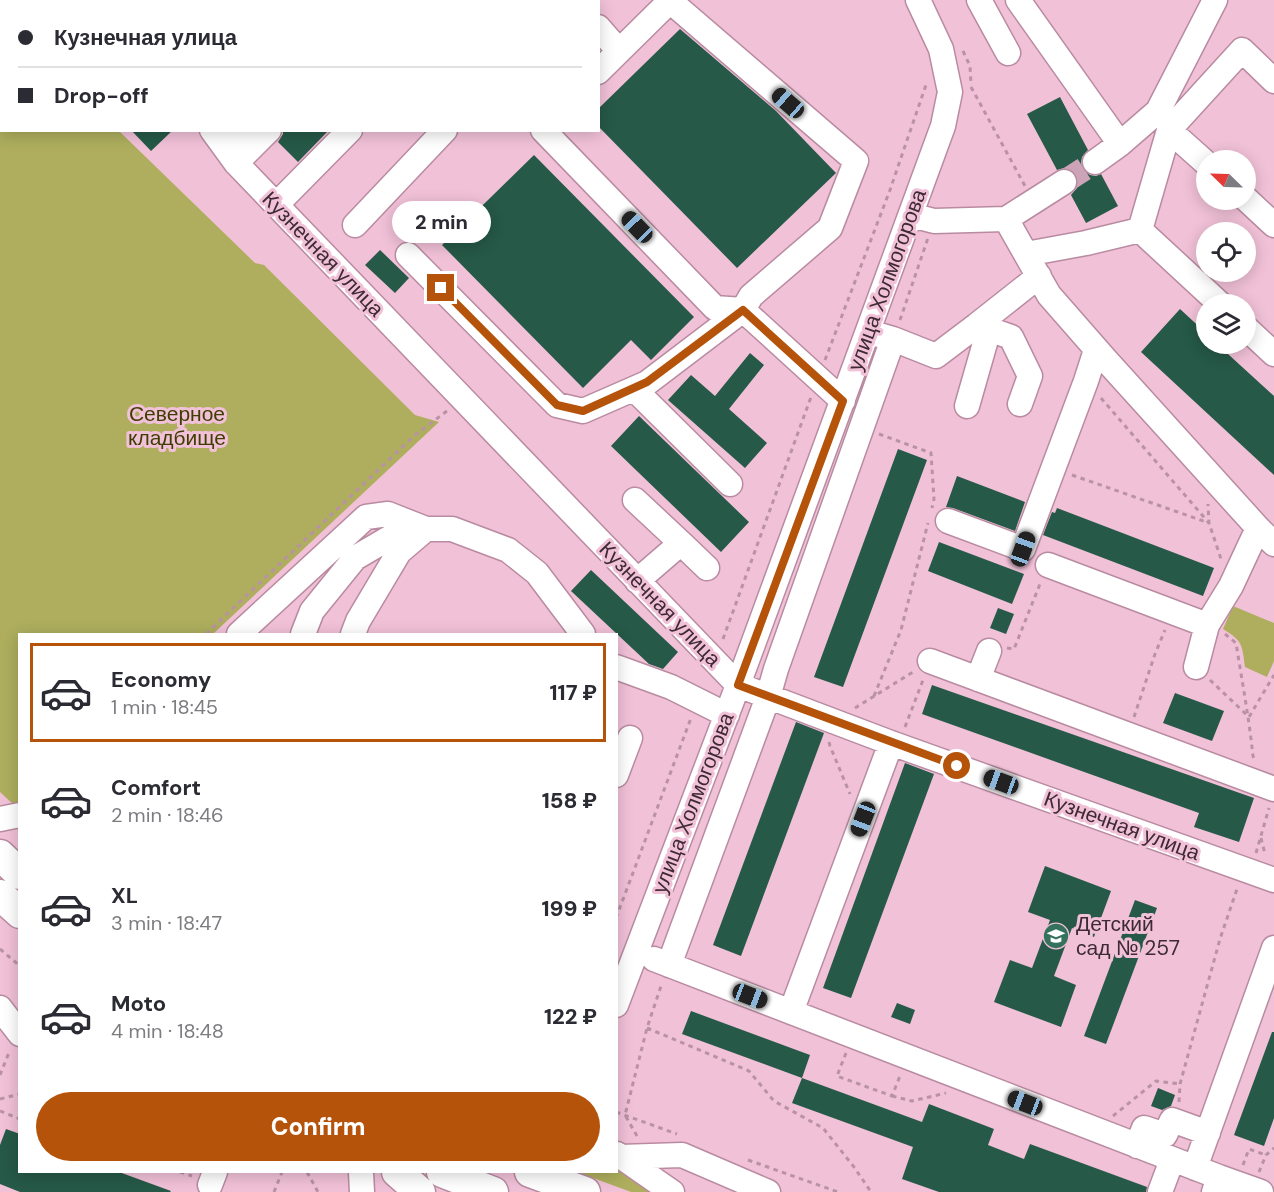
<!DOCTYPE html>
<html lang="en">
<head>
<meta charset="utf-8">
<style>
	:root { --surface:#fff; --page:#f2f2f3; --text:#2b2b33; --muted:#7c7c81; --line:#e1e1e2; --accent:#b45309 }
	body { margin:0; font-family:"DM Sans",sans-serif; background:var(--page); color:var(--text); height:100vh; display:flex; flex-direction:column; font-size:22px; white-space:nowrap }
	* { box-sizing:border-box; margin:0 }
	p { font-size:20px; color:var(--muted) }
	.icon { flex:none; width:33px; height:33px; fill:none; stroke:currentColor; stroke-width:2; stroke-linecap:round; stroke-linejoin:round }
	.map { position:relative; flex:1; overflow:hidden }
	.details { position:absolute; left:18px; top:633px; width:600px; height:540px; display:flex; flex-direction:column; background:var(--surface); border-radius:0px; box-shadow:0 3px 15px #0003 }
	.details>* { flex:none }
	.guide { position:absolute; left:0px; top:0px; width:600px; height:132px; box-shadow:0 3px 15px #0003; display:grid; align-content:center; height:132px; padding:0 18px; background:var(--surface) }
	.needle { width:39px; rotate:293deg }
	.tools { position:absolute; left:1196px; top:150px; display:grid; gap:12px }
	.tools a { display:grid; place-items:center; width:60px; height:60px; border-radius:50%; background:var(--surface); box-shadow:0 3px 15px #0003; font-size:30px }
	.end { position:absolute; width:27px; height:27px; margin:-14px; border:8px solid #b45309; background:#fff; box-shadow:0 0 0 3px #fff }
	.from { border-radius:50% }
	.bubble { position:absolute; height:42px; border-radius:21px; background:var(--surface); box-shadow:0 3px 15px #0003; font-size:20px; font-weight:800; line-height:42px; text-align:center }
	.car { position:absolute; width:18px; height:36px; margin:-18px -9px; border-radius:8px; box-shadow:0 0 4px 2px #0007; background:linear-gradient(#222 24%,#8ab4d8 0 40%,#222 0 76%,#8ab4d8 0 86%,#222 0) }
	.guide b { display:flex; align-items:center; gap:21px; height:57px; font-size:22px }
	.guide b+b { border-top:2px solid var(--line) }
	.guide i { width:15px; height:15px; background:var(--text) }
	ul { padding:10px 0 0; list-style:none }
	li { display:flex; align-items:center; gap:18px; height:99px; margin:0 12px 9px; padding:0 6px; border:3px solid transparent; border-radius:0px }
	li div { flex:1 }
	li b { display:block; font-size:22px }
	li em { font-style:normal; font-weight:800 }
	li.selected { border-color:var(--accent) }
	li>.icon { width:54px; height:54px; stroke-width:1.5 }
	.action { display:flex; gap:12px; margin-top:auto; padding:12px 18px }
	.action a { flex:1; height:69px; border-radius:36px; background:var(--accent); color:#fff; font-size:24px; font-weight:800; line-height:69px; text-align:center }
	.map>svg:first-child { display:block }
	.green { fill:#aeae5e }
	.building { fill:#265947 }
	.lines { fill:none; stroke-linecap:round; stroke-linejoin:round }
	.minor-tunnel { stroke:#cda3b7; stroke-width:24; stroke-dasharray:24 12; stroke-linecap:butt }
	.minor-casing { stroke:#b98ba1; stroke-width:27 }
	.major-casing { stroke:#b98ba1; stroke-width:33 }
	.path { stroke:#b992a5; stroke-width:3; stroke-dasharray:4.5 4.5; stroke-linecap:butt }
	.minor { stroke:#fff; stroke-width:24 }
	.major { stroke:#fff; stroke-width:30 }
	.route { stroke:#b45309; stroke-width:8 }
	.labels { text-anchor:middle; dominant-baseline:central; stroke-width:6; stroke-linejoin:round; paint-order:stroke }
	.street-label { font-size:21px; fill:#3d2a34; stroke:#f1c1d8 }
	.park-label { font-size:21px; fill:#3f3e02; stroke:#f1c1d8 }
	.poi-label { font-size:21px; fill:#3d2a34; stroke:#f1c1d8; text-anchor:start }
</style>
</head>
<body>
<div class="map">
<svg width="1274" height="1192" viewBox="0 0 1274 1192">
	<rect width="100%" height="100%" fill="#f1c1d8"/>
	<!-- green -->
	<path class="green" d="M0,15L2,16V130L119,131L255,263L264,265L415,415L439,422L213,634H20V805L15,806L0,792Z
		M1233,606L1274,623V661L1267,677L1245,667C1242,645 1243,641 1223,629Z
		M617,1170L650,1192H631L585,1175L579,1172H616Z"/>
	<!-- building -->
	<path class="building" d="M680,29L776,111L836,173L737,268L598,126V109Z
		M1060,97L1088,150L1082,157L1081,163L1083,170L1090,175L1096,176L1101,174L1118,206L1086,223L1071,195L1077,188L1078,181L1076,175L1070,169L1064,168L1057,170L1027,114Z
		M131,130H173L151,151Z
		M283,130H329L298,162L278,142L283,134Z
		M534,155L694,317L651,360L631,340L583,388L442,245Z
		M380,250L409,278L395,293L365,265Z
		M1180,309L1206,333V344H1217L1274,396V475L1141,352Z
		M750,353L764,365L729,409L767,443L745,468L668,400L691,375L715,396Z
		M639,416L749,522L721,552L611,446Z
		M898,449L927,460L843,687L814,677Z
		M957,476L1025,502L1015,531L953,508L946,507Z
		M1057,508L1214,568L1203,596L1043,535L1052,512L1055,513Z
		M939,542L1024,574L1012,604L928,571Z
		M591,570L678,652L663,669L649,664L571,591Z
		M998,608L1014,614L1006,634L990,628Z
		M932,685L1254,798L1239,842L1194,827L1199,813L922,714Z
		M1175,693L1224,711L1212,741L1163,723Z
		M796,722L824,733L741,956L713,945Z
		M905,763L934,774L851,998L823,988Z
		M1045,866L1111,891L1094,937L1072,928L1054,976L1076,985L1061,1027L994,1002L1010,960L1032,968L1050,920L1028,912Z
		M1135,900L1157,908L1106,1044L1084,1036Z
		M897,1003L915,1010L910,1024L891,1017Z
		M691,1011L810,1055L802,1078L682,1034Z
		M1272,1032H1274V1118L1264,1146L1234,1135Z
		M802,1078L922,1122L929,1104L994,1129L988,1145L1024,1159L1030,1144L1147,1187L1146,1192H939L902,1179L913,1147L792,1103Z
		M1158,1088L1175,1095L1171,1106L1162,1110L1151,1106Z
		M6,1129L20,1134V1172H119L171,1191L170,1192H20L0,1184V1145Z"/>
	<g class="lines">
		<!-- minor-tunnel -->
		<path class="minor-tunnel" d="M1064,182L1095,162"/>
		<!-- minor casing -->
		<g class="minor-casing">
			<path id="minor" d="M88,0L89,2
				M979,0L1008,53
				M1018,0L1120,144L1095,162
				M321,2L322,0
				M398,2L400,0
				M568,2L570,0
				M598,27L619,51
				M212,130L236,163L738,685L891,743L1274,880
				M543,130L715,308L743,310L843,401
				M1169,130L1206,163
				M1120,144L1158,111L1215,0
				M236,163L269,130
				M236,163L240,130
				M1245,198L1274,225
				M276,205L350,130
				M911,215L934,221L1006,219L1049,295L1105,359L1258,528L1274,544
				M1006,219L1064,182
				M355,225L445,130
				M1140,230L1220,304
				M1026,254L1086,243L1140,230L1169,130L1242,50L1274,81
				M408,255L557,405L583,411L647,383L743,310L751,296L830,228L856,161L670,1L598,72
				M977,325L1039,276
				M1245,327L1274,354
				M893,339L936,356L977,325L1011,337L1030,376L1020,404
				M634,389L730,484
				M967,406L989,329
				M635,500L681,543L637,581
				M948,521L1023,549L1086,381L1096,350
				M681,543L707,568
				M1048,565L1207,625L1231,586L1258,528
				M239,634L366,517L388,514L426,529
				M303,634L312,611L355,558L396,534L420,530
				M353,634L358,621L399,552L426,529H452L508,550L537,573L583,634
				M930,661L1274,789
				M616,667L671,687L727,715
				M1196,667L1207,625
				M978,679L989,651
				M616,775L630,738
				M0,819L20,815
				M654,959L1219,1177L1214,1192
				M669,965L768,697L776,669L893,339L869,332
				M616,1005L738,685L943,126L950,92L941,49L918,0
				M0,1008L20,1034
				M791,1012L891,743
				M1137,1146L1144,1128L1165,1135L1172,1120L1208,1133
				M617,1154L672,1192
				M620,1157L682,1155L768,1192
				M1195,1168L1274,948
				M361,1172L362,1192
				M1219,1177L1261,1192
				M210,1185L215,1172
				M1160,1192L1172,1160"/>
		</g>
		<!-- major casing -->
		<g class="major-casing">
			<path id="major" d="M0,855L20,874
				M0,895L20,913
				M397,1172L420,1192
				M442,1172L493,1192
				M530,1172L585,1192"/>
		</g>
		<!-- path -->
		<path class="path" d="M963,51L970,66L971,85
			M971,87L1025,186
			M900,320L928,238
			M825,360L890,190L927,82
			M1101,398L1209,523L1221,559
			M879,434L931,453L934,499L932,508
			M1072,475L1209,523L1208,504
			M206,634L415,435L447,411
			M1225,634L1236,643C1242,681 1249,718 1253,756L1255,761
			M723,639L811,397
			M1007,648L1014,649L1040,584
			M1210,680L1249,717L1274,675
			M874,696L901,630L928,523
			M855,708L913,672
			M1134,717L1155,654L1165,630
			M905,727L923,680
			M829,742L830,746L850,794
			M1261,838L1265,854
			M1256,853L1269,808
			M616,918L691,718
			M0,949L20,966
			M647,1028L749,1071L774,1101L823,1128L854,1167L871,1192
			M846,1053L837,1076L892,1096L900,1076
			M0,1075L10,1050
			M892,1096L912,1101L946,1093
			M0,1099L20,1094
			M1179,1102L1180,1084L1220,939L1238,886
			M0,1111L20,1119
			M616,1112L677,1134
			M1113,1116L1156,1081L1180,1084
			M637,1136L625,1115L647,1028L662,983
			M748,1160L838,1192
			M1243,1165L1249,1149L1266,1155
			M180,1172L192,1176
			M307,1172L318,1192
			M1259,1172L1266,1155L1274,1148
			M274,1192L282,1172"/>
		<!-- minor -->
		<use href="#minor" class="minor"/>
		<!-- major -->
		<use href="#major" class="major"/>
	</g>
	<g class="lines">
		<!-- route -->
		<path class="route" d="M441,288L557,405L583,411L647,382L743,310L843,401L738,685L957,766"/>
	</g>
	<!-- icons -->
	<defs>
		<g id="school-disc" transform="scale(1.35)"><circle r="9.5" fill="#35725d" stroke="#f1c1d8"/><path d="M0-5L7-2L0 1L-7-2ZM-4 1L0 2.5L4 1V4Q0 6-4 4Z" fill="#fff"/></g>
	</defs>
	<g fill-rule="evenodd">
		<use href="#school-disc" x="1056" y="936"/>
	</g>
	<g class="labels">
		<!-- street labels -->
		<g class="street-label">
			<text transform="translate(323 254) rotate(46)">Кузнечная улица</text>
			<text transform="translate(887 280) rotate(-70)">улица Холмогорова</text>
			<text transform="translate(660 604) rotate(46)">Кузнечная улица</text>
			<text transform="translate(693 803) rotate(-69)">улица Холмогорова</text>
			<text transform="translate(1122 826) rotate(20)">Кузнечная улица</text>
		</g>
		<!-- park labels -->
		<g class="park-label">
			<text x="177" y="414">Северное<tspan x="177" dy="24">кладбище</tspan></text>
		</g>
		<!-- poi labels -->
		<g class="poi-label">
			<text x="1076" y="924">Детский<tspan x="1076" dy="24">сад № 257</tspan></text>
		</g>
	</g>
</svg>
<div class="tools">
<a><svg class="needle" viewBox="-14 -14 28 28"><path d="M0-13l5 13h-10z" fill="#e53935"/><path d="M0 13l5-13h-10z" fill="#7c7c81"/></svg></a>
<a><svg class="icon" aria-label="locate" viewBox="0 0 24 24"><circle cx="12" cy="12" r="6"/><path d="M12 2v4M12 18v4M2 12h4M18 12h4"/></svg></a>
<a><svg class="icon" aria-label="layers" viewBox="0 0 24 24"><path d="M12 4l9 5-9 5-9-5zM3 14l9 5 9-5"/></svg></a>
</div>
<i class="end from" style="left:957px;top:766px"></i>
<i class="end" style="left:441px;top:288px"></i>
<div class="bubble" style="left:392px;top:201px;width:99px">2 min</div>
<i class="car" style="left:788px;top:103px;rotate:311deg"></i>
<i class="car" style="left:637px;top:227px;rotate:316deg"></i>
<i class="car" style="left:1023px;top:549px;rotate:20deg"></i>
<i class="car" style="left:1001px;top:782px;rotate:290deg"></i>
<i class="car" style="left:863px;top:819px;rotate:201deg"></i>
<i class="car" style="left:750px;top:996px;rotate:111deg"></i>
<i class="car" style="left:1025px;top:1103px;rotate:291deg"></i>
<div class="guide">
<b><i class="from"></i>Кузнечная улица</b>
<b><i></i>Drop-off</b>
</div>
<section class="details">
<ul>
<li class="selected"><svg class="icon" aria-label="car" viewBox="0 0 24 24"><path d="M5 17H2v-5l4-1 3-4h7l3 4 3 1v5h-3M9 17h6M6 11h13"/><circle cx="7" cy="17" r="2"/><circle cx="17" cy="17" r="2"/></svg><div><b>Economy</b><p>1 min · 18:45</p></div><em>117 ₽</em></li>
<li><svg class="icon" aria-label="car" viewBox="0 0 24 24"><path d="M5 17H2v-5l4-1 3-4h7l3 4 3 1v5h-3M9 17h6M6 11h13"/><circle cx="7" cy="17" r="2"/><circle cx="17" cy="17" r="2"/></svg><div><b>Comfort</b><p>2 min · 18:46</p></div><em>158 ₽</em></li>
<li><svg class="icon" aria-label="car" viewBox="0 0 24 24"><path d="M5 17H2v-5l4-1 3-4h7l3 4 3 1v5h-3M9 17h6M6 11h13"/><circle cx="7" cy="17" r="2"/><circle cx="17" cy="17" r="2"/></svg><div><b>XL</b><p>3 min · 18:47</p></div><em>199 ₽</em></li>
<li><svg class="icon" aria-label="car" viewBox="0 0 24 24"><path d="M5 17H2v-5l4-1 3-4h7l3 4 3 1v5h-3M9 17h6M6 11h13"/><circle cx="7" cy="17" r="2"/><circle cx="17" cy="17" r="2"/></svg><div><b>Moto</b><p>4 min · 18:48</p></div><em>122 ₽</em></li>
</ul>
<div class="action"><a>Confirm</a></div>
</section>
</div>
</body>
</html>
